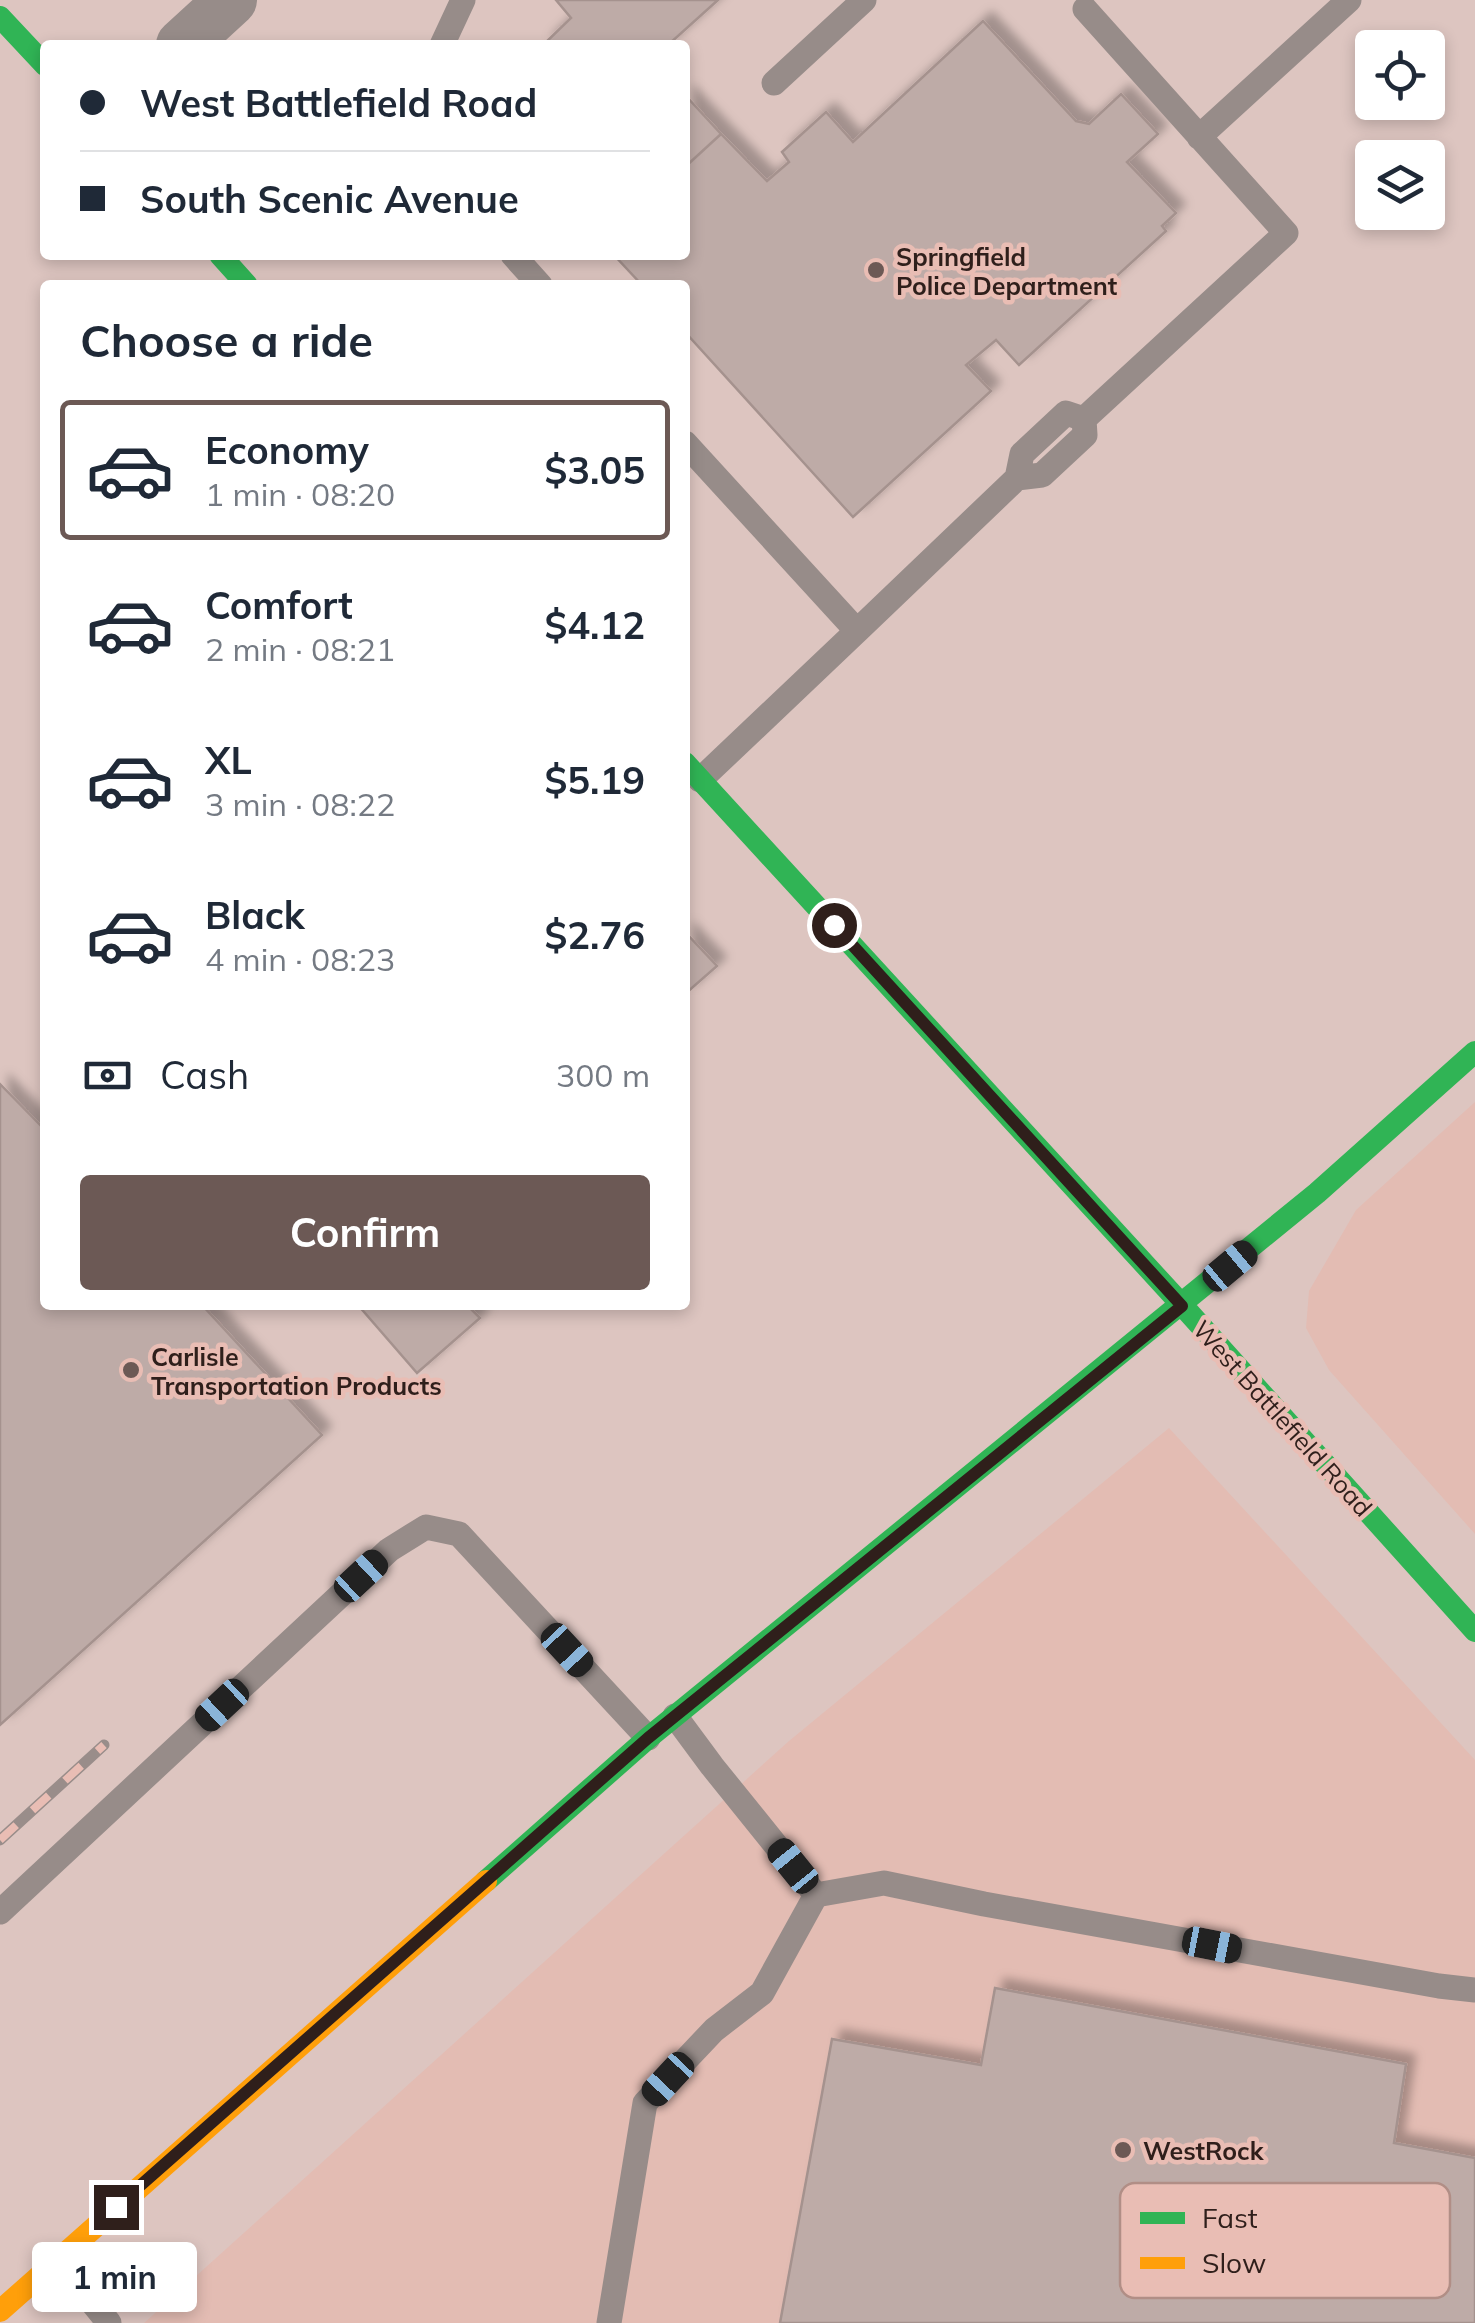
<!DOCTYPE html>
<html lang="en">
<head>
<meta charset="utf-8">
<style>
	:root { --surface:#fff; --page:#f6f6f7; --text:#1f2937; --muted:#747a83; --line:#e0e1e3; --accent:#6c5955 }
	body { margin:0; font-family:Mulish,sans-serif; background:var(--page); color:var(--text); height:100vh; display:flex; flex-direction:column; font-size:38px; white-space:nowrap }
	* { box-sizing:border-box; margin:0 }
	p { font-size:32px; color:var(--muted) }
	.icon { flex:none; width:55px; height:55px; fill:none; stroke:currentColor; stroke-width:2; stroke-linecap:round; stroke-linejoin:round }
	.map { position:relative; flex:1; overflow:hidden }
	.panel { position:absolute; left:40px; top:280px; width:650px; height:1030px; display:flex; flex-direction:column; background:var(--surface); border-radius:10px; box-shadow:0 5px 15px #0003 }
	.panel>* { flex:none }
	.top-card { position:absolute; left:40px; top:40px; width:650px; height:220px; border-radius:10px; box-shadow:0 5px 15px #0003; display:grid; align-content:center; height:220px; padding:0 40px; background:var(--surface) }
	.controls { position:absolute; left:1355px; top:30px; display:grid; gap:20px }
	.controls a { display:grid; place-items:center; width:90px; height:90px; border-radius:10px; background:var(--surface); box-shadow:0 5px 15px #0003; font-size:50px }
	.end { position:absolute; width:45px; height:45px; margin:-22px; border:12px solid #2f1f1b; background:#fff; box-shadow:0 0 0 5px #fff }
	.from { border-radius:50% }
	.bubble { position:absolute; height:70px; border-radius:10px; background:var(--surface); box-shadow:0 5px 15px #0003; font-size:32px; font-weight:700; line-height:70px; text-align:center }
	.car { position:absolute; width:30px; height:60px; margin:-30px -15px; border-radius:12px; box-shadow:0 0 8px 2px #0007; background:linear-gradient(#222 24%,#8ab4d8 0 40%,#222 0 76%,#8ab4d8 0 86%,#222 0) }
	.top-card b { display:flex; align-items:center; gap:35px; height:95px; font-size:38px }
	.top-card b+b { border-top:2px solid var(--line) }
	.top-card i { width:25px; height:25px; background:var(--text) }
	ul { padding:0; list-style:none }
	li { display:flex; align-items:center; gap:30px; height:140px; margin:0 20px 15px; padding:0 20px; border:5px solid transparent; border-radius:10px }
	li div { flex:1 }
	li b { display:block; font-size:38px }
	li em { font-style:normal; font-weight:700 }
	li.active { border-color:var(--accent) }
	li>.icon { width:90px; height:90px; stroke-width:1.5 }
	h2 { padding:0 40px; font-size:45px; line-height:120px }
	.pay { display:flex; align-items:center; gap:25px; height:110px; padding:0 40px; font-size:38px }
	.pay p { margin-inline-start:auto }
	.primary-button { display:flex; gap:20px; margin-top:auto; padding:20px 40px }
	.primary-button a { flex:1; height:115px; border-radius:10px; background:var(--accent); color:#fff; font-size:40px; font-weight:700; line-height:115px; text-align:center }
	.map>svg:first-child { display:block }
	.built { fill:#e3bcb3 }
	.building { fill:#beaba7; stroke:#a5928e; stroke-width:2.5; filter:url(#shadow) }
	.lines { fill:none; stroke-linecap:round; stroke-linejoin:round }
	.lane { stroke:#978c89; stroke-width:25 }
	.street { stroke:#978c89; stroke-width:52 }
	.fast { stroke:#30b455; stroke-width:22 }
	.slow { stroke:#ff9f0a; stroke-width:22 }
	.rail-casing { stroke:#998d8a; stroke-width:11 }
	.rail { stroke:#e9bdb4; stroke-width:8; stroke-dasharray:22; stroke-linecap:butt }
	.route { stroke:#2f1f1b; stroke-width:12 }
	.poi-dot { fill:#6c5955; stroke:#e9bdb4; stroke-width:4 }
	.labels { text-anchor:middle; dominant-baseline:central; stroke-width:9; stroke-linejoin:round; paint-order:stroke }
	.poi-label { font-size:25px; font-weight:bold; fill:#2f1f1b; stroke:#e9bdb4; text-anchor:start }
	.street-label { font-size:25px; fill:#2f1f1b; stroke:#e9bdb4 }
	.key { fill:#e9bdb4; stroke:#b18e86; stroke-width:2.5 }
	.key-label { font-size:28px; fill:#2f1f1b }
</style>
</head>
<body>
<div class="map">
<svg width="1475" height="2323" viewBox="0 0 1475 2323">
	<defs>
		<filter id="shadow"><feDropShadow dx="9" dy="-9" stdDeviation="5" flood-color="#0004"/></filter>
	</defs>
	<rect width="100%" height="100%" fill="#ddc5c0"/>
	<!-- built -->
	<path class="built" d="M1475,1102V1534L1329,1370L1306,1328L1309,1291L1356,1210Z
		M1169,1428L1475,1760V2323H144L789,1741Z"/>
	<!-- building -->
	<path class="building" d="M556,0H718L668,45H543L571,18Z
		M983,21L1076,121L1089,124L1121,94L1158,134L1127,162L1176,213L1162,226L1166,231L1019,365L996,340L966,365L991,391L853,517L685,332V285H642L614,255H685V167L721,134L767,181L789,162L782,152L826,112L853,142Z
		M685,95L721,134L685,167Z
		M685,932L717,966L685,994Z
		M0,1084L45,1130V1305H202L322,1435L0,1725Z
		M358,1305H467L480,1318L417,1373Z
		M995,1988L1406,2064L1394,2143L1475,2158V2323H780L832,2039L981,2065Z"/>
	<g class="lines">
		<!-- lane -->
		<path class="lane" d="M442,45L463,0
			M774,83L864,0
			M1199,137L1349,0
			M513,255L540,285
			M1084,419L1066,413L1022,454L1017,478L1042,475L1085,435L1084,419L1286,233L1085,9
			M685,443L857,631L700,780
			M857,631L1017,478
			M816,1895L884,1883L984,1904L1439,1986L1475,1990
			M0,1912L389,1550L426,1527L459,1534L648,1738
			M57,2259L109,2323
			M609,2323L645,2103L714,2030L762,1993L816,1895L712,1766L675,1716"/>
		<!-- street -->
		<path class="street" d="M182,45L231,0"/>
		<!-- fast -->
		<path class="fast" d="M0,17L45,65
			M220,255L247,285
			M685,763L1182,1305L1475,1631
			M486,1881L648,1738L1317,1193L1475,1052"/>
		<!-- slow -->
		<path class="slow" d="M0,2311L486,1881"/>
		<!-- rail casing -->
		<g class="rail-casing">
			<path id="rail" d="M0,1840L104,1745"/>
		</g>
		<!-- rail -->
		<use href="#rail" class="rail"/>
	</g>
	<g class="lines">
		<!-- route -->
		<path class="route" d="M116,2207L648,1738L1182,1306L834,925"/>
	</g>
	<!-- markers -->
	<g class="poi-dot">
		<circle cx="876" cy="270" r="10"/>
		<circle cx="131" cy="1370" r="10"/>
		<circle cx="1123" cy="2150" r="10"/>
	</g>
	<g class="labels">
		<!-- poi labels -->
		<g class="poi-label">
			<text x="896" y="256">Springfield<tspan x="896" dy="29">Police Department</tspan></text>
			<text x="151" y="1356">Carlisle<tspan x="151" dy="29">Transportation Products</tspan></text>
			<text x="1143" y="2150">WestRock</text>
		</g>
		<!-- street labels -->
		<g class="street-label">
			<text transform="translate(1283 1418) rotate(48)">West Battlefield Road</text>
		</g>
	</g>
	<!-- legend -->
	<rect x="1120" y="2183" width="330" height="115" rx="15" class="key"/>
	<rect x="1140" y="2212" width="45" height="12" fill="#30b455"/>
	<rect x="1140" y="2257" width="45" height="12" fill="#ff9f0a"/>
	<g class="key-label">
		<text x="1202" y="2228">Fast</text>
		<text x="1202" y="2273">Slow</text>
	</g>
</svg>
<div class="controls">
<a><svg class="icon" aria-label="locate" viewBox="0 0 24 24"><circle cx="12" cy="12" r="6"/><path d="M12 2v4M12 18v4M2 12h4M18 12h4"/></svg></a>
<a><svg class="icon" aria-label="layers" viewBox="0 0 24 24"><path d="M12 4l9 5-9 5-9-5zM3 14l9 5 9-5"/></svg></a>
</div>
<i class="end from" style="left:834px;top:925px"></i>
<i class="end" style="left:116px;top:2207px"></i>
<div class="bubble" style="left:32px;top:2242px;width:165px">1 min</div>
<i class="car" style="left:1230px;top:1266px;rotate:50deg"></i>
<i class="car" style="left:361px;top:1576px;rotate:47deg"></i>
<i class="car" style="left:567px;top:1650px;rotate:137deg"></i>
<i class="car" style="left:222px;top:1705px;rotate:227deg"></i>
<i class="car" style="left:793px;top:1866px;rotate:321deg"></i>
<i class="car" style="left:1212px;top:1945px;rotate:101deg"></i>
<i class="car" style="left:668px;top:2079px;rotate:223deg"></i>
<div class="top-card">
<b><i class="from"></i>West Battlefield Road</b>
<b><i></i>South Scenic Avenue</b>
</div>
<section class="panel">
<h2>Choose a ride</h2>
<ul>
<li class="active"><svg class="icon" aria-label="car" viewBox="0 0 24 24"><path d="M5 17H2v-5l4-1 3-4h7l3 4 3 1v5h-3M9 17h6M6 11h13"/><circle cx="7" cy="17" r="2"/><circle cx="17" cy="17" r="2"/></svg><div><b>Economy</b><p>1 min · 08:20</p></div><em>$3.05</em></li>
<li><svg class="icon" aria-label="car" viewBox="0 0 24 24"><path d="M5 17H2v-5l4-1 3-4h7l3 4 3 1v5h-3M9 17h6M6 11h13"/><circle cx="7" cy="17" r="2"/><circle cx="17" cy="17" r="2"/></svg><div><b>Comfort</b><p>2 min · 08:21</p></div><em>$4.12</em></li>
<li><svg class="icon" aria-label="car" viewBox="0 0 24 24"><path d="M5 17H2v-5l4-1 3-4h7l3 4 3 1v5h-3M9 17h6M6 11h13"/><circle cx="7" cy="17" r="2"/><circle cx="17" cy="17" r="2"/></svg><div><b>XL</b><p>3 min · 08:22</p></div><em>$5.19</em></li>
<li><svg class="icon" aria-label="car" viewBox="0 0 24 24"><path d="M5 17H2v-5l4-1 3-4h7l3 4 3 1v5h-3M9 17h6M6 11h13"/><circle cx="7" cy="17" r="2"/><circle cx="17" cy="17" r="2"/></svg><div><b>Black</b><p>4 min · 08:23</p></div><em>$2.76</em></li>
</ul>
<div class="pay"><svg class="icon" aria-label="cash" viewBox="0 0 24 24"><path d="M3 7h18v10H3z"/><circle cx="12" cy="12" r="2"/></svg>Cash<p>300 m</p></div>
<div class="primary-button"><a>Confirm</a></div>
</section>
</div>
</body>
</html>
